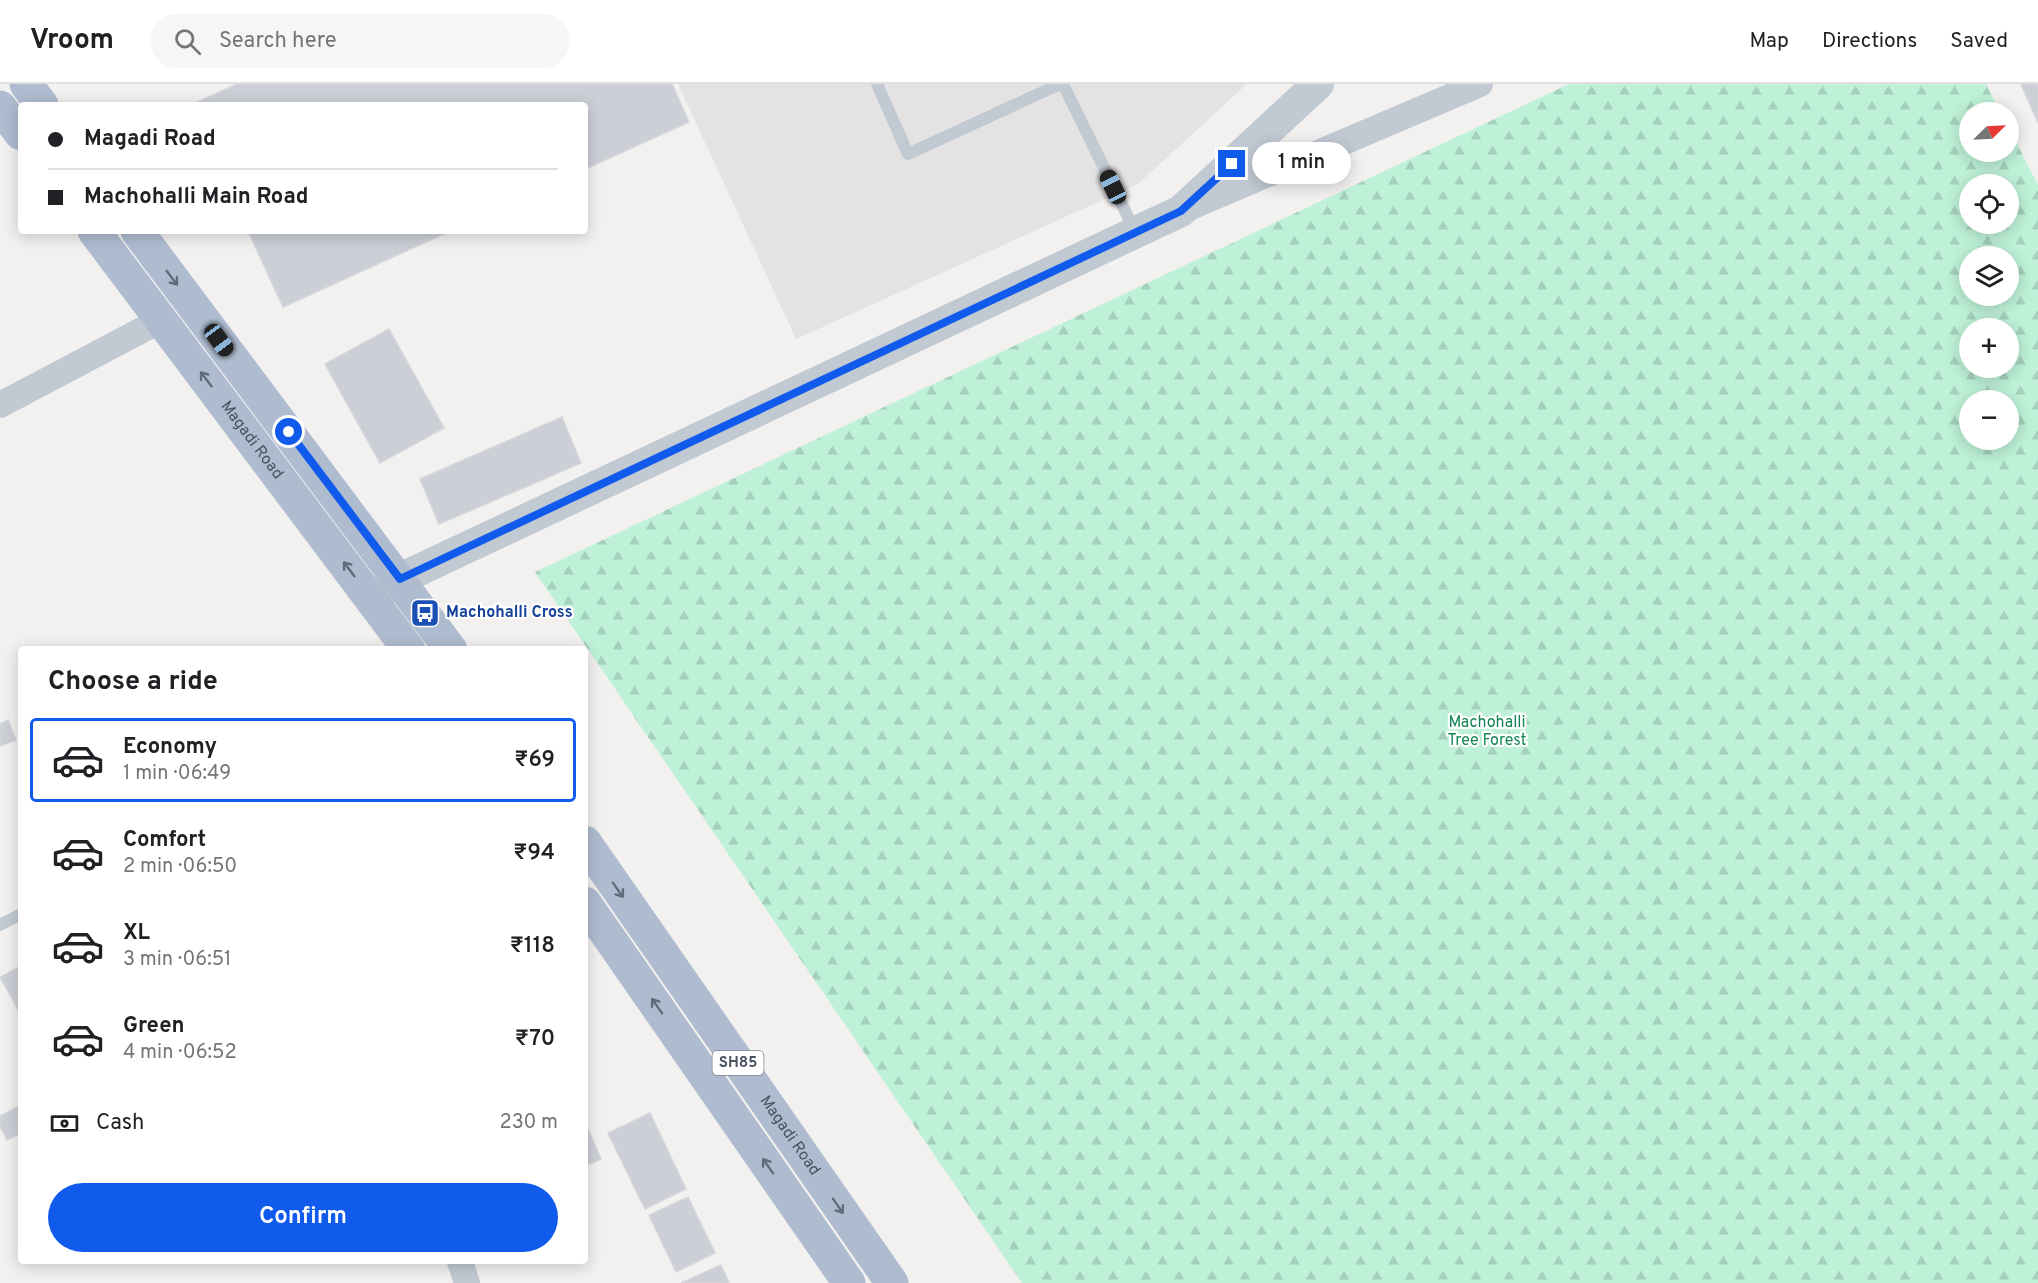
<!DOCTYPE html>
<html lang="en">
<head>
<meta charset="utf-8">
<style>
	:root { --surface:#fff; --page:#f6f6f6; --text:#202124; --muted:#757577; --line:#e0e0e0; --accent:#115bec }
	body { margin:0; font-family:Overpass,sans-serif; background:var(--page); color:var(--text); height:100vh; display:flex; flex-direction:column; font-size:22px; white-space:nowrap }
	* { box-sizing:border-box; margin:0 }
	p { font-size:20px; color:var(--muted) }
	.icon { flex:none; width:33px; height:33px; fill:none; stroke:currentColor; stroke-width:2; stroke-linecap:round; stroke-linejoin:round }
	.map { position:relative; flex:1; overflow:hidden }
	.details { position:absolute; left:18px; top:562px; width:570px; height:618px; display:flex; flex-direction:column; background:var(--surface); border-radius:6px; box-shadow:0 3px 15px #0003 }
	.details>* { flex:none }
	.top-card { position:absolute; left:18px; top:18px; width:570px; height:132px; border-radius:6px; box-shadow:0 3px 15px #0003; display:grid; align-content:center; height:132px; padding:0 30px; background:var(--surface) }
	.needle { width:39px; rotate:66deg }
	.controls { position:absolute; left:1959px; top:18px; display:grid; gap:12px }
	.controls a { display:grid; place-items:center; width:60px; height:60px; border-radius:50%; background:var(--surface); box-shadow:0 3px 15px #0003; font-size:30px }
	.end { position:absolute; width:27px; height:27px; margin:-14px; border:8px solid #115bec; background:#fff; box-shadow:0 0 0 3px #fff }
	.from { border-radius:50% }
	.bubble { position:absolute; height:42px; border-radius:21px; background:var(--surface); box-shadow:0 3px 15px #0003; font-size:20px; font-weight:600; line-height:42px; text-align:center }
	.car { position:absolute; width:18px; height:36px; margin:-18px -9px; border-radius:8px; box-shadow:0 0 4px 2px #0007; background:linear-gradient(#222 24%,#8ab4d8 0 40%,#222 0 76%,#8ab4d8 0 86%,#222 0) }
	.top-card b { display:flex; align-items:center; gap:21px; height:57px; font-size:22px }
	.top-card b+b { border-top:2px solid var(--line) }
	.top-card i { width:15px; height:15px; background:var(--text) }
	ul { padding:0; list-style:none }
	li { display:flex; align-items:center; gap:18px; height:84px; margin:0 12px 9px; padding:0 18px; border:3px solid transparent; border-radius:6px }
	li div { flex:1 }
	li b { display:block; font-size:22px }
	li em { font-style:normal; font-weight:600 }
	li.selected { border-color:var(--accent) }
	li>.icon { width:54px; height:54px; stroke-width:1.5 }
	h2 { padding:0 30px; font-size:27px; line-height:72px }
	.pay { display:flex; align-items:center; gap:15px; height:66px; padding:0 30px; font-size:22px }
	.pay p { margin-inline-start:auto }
	.button { display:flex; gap:12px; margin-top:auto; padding:12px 30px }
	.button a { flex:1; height:69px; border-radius:36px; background:var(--accent); color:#fff; font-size:24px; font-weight:600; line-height:69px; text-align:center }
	header { display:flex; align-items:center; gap:36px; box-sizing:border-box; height:84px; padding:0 30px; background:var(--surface); border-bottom:2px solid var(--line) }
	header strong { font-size:28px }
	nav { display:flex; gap:33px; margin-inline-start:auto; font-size:21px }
	.search { width:420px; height:54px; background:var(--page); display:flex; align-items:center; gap:15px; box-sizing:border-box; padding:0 21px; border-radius:33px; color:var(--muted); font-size:22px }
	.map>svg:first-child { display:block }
	.education { fill:#e4e2e2 }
	.forest { fill:url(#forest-firs); fill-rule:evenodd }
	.building { fill:#cccfd6; stroke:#d4d6dc; stroke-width:1.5 }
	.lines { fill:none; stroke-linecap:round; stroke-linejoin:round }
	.service { stroke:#c1c9d3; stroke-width:12 }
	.minor { stroke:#c1c9d3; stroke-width:26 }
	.tertiary { stroke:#c1c9d3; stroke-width:32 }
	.primary { stroke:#afbcd0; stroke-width:33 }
	.oneway { stroke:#616c7b }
	.route { stroke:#115bec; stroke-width:8 }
	.labels { text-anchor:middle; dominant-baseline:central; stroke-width:4.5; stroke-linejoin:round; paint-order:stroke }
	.shield { fill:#fff; stroke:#7e858f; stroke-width:1.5 }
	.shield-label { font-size:15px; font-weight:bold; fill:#47515f }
	.street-label { font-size:16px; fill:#47515f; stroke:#fff }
	.transit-label { font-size:16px; font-weight:bold; fill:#164399; stroke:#fff; text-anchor:start }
	.park-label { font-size:16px; fill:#138557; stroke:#fff }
</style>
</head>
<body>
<header>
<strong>Vroom</strong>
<div class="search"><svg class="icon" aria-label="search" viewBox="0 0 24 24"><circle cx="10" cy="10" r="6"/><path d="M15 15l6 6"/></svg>Search here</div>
<nav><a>Map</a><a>Directions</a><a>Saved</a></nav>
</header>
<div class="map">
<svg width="2038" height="1199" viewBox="0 0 2038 1199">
	<defs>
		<pattern id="forest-firs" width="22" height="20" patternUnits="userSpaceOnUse" patternTransform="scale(1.5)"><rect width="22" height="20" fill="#bef1d7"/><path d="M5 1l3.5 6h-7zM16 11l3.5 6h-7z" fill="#a5d0bb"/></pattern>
	</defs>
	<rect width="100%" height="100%" fill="#f3f1f0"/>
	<!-- education -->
	<path class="education" d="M678,0H1247L1138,100L796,255Z"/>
	<!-- forest -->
	<path class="forest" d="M1569,0H1986L2000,28H1970V68H2008L2009,44L2038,101V1199H1022L535,488ZM1970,100H2008V140H1970ZM1970,172H2008V212H1970ZM1970,244H2008V284H1970ZM1970,316H2008V356H1970Z"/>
	<!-- building -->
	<path class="building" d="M237,0H672L689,38L585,85V21H191Z
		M2021,0H2038V39Z
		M248,147H450L283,223Z
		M389,245L444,344L380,379L325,280Z
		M562,333L581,379L439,440L420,395Z
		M8,636L16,656L0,662V640Z
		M21,882V931L0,893Z
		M21,1021V1049L7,1056L0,1042V1032Z
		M650,1029L686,1105L645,1125L608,1049Z
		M585,1038L601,1075L585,1082Z
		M688,1113L715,1169L676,1188L649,1131Z
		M721,1181L729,1199H681Z"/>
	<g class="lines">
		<!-- service -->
		<path class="service" d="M877,0L908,70L1060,0
			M1063,0L1135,147
			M0,841L21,830"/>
		<!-- minor -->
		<path class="minor" d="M1193,122L1480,0
			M0,321L161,236
			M460,1178L467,1199"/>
		<!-- tertiary -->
		<path class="tertiary" d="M376,511L400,495L1181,127L1318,0"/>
		<!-- primary -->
		<g class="primary">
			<path d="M26,0L42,21"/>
			<path d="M0,23L21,50"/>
			<path id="s1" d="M94,147L409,566"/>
			<path d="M137,147L451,566"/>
			<path id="s2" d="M585,758L892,1199"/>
			<path d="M585,819L849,1199"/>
		</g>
	</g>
	<!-- one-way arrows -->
	<defs><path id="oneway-shaft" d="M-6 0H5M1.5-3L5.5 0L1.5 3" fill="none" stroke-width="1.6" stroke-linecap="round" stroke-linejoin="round" transform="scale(1.5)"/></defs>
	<g class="oneway">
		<use href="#oneway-shaft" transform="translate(172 194) rotate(53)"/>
		<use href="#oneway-shaft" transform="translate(206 295) rotate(-127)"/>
		<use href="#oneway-shaft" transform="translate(349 485) rotate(-127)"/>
		<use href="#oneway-shaft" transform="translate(618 806) rotate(55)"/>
		<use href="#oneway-shaft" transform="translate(657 922) rotate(-125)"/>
		<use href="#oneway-shaft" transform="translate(768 1082) rotate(-125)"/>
		<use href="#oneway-shaft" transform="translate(838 1122) rotate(55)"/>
	</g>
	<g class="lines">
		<!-- route -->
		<path class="route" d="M289,348L400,495L1181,127L1232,80"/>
	</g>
	<!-- icons -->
	<defs>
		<g id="bus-square" transform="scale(1.5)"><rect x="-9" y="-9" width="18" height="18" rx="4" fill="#1a4fb4" stroke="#fff"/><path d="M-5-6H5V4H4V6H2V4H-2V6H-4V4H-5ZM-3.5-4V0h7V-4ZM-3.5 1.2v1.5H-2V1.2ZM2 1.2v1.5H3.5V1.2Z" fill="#fff"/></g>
	</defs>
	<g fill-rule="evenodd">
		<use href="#bus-square" x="425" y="529"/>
	</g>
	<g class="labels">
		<!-- shield labels -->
		<rect class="shield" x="712.5" y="967" width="51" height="24" rx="4.5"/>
		<g class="shield-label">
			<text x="738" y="979">SH85</text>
		</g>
		<!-- street labels -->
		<g class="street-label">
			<text stroke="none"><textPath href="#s1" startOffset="262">Magadi Road</textPath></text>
			<text stroke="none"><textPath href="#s2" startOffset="358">Magadi Road</textPath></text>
		</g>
		<!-- transit labels -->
		<g class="transit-label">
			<text x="446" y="529">Machohalli Cross</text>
		</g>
		<!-- park labels -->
		<g class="park-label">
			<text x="1487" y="639">Machohalli<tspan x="1487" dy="18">Tree Forest</tspan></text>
		</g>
	</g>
</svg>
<div class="controls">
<a><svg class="needle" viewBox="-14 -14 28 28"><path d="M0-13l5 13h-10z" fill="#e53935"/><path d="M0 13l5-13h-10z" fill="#757577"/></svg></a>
<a><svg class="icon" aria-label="locate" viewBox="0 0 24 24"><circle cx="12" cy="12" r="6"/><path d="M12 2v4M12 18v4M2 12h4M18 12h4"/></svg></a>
<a><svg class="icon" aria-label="layers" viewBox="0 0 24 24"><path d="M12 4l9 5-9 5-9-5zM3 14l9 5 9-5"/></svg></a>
<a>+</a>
<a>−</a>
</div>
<i class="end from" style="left:289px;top:348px"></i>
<i class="end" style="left:1232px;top:80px"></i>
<div class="bubble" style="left:1252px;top:58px;width:99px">1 min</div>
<i class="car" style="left:1113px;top:103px;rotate:334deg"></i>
<i class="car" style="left:219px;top:256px;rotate:143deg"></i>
<div class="top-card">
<b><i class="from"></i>Magadi Road</b>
<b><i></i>Machohalli Main Road</b>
</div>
<section class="details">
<h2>Choose a ride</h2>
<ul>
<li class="selected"><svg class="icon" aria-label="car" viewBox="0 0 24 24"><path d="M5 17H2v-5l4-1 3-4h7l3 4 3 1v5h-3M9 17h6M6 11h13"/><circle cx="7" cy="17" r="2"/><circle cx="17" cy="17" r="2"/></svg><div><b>Economy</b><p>1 min · 06:49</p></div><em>₹69</em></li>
<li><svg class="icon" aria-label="car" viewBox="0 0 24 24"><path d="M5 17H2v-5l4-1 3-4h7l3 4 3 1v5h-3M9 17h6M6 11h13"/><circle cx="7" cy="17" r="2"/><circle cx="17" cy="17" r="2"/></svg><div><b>Comfort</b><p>2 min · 06:50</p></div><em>₹94</em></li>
<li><svg class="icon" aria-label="car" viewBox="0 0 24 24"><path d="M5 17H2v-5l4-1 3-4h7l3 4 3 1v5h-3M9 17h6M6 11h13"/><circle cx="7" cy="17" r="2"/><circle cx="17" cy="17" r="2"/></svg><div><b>XL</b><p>3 min · 06:51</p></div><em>₹118</em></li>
<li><svg class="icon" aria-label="car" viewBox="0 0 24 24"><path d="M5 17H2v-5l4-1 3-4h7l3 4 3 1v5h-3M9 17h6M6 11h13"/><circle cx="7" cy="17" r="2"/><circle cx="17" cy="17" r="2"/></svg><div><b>Green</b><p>4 min · 06:52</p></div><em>₹70</em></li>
</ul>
<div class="pay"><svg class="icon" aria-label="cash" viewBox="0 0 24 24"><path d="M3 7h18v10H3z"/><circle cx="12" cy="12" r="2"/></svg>Cash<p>230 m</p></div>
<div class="button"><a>Confirm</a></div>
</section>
</div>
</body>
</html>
